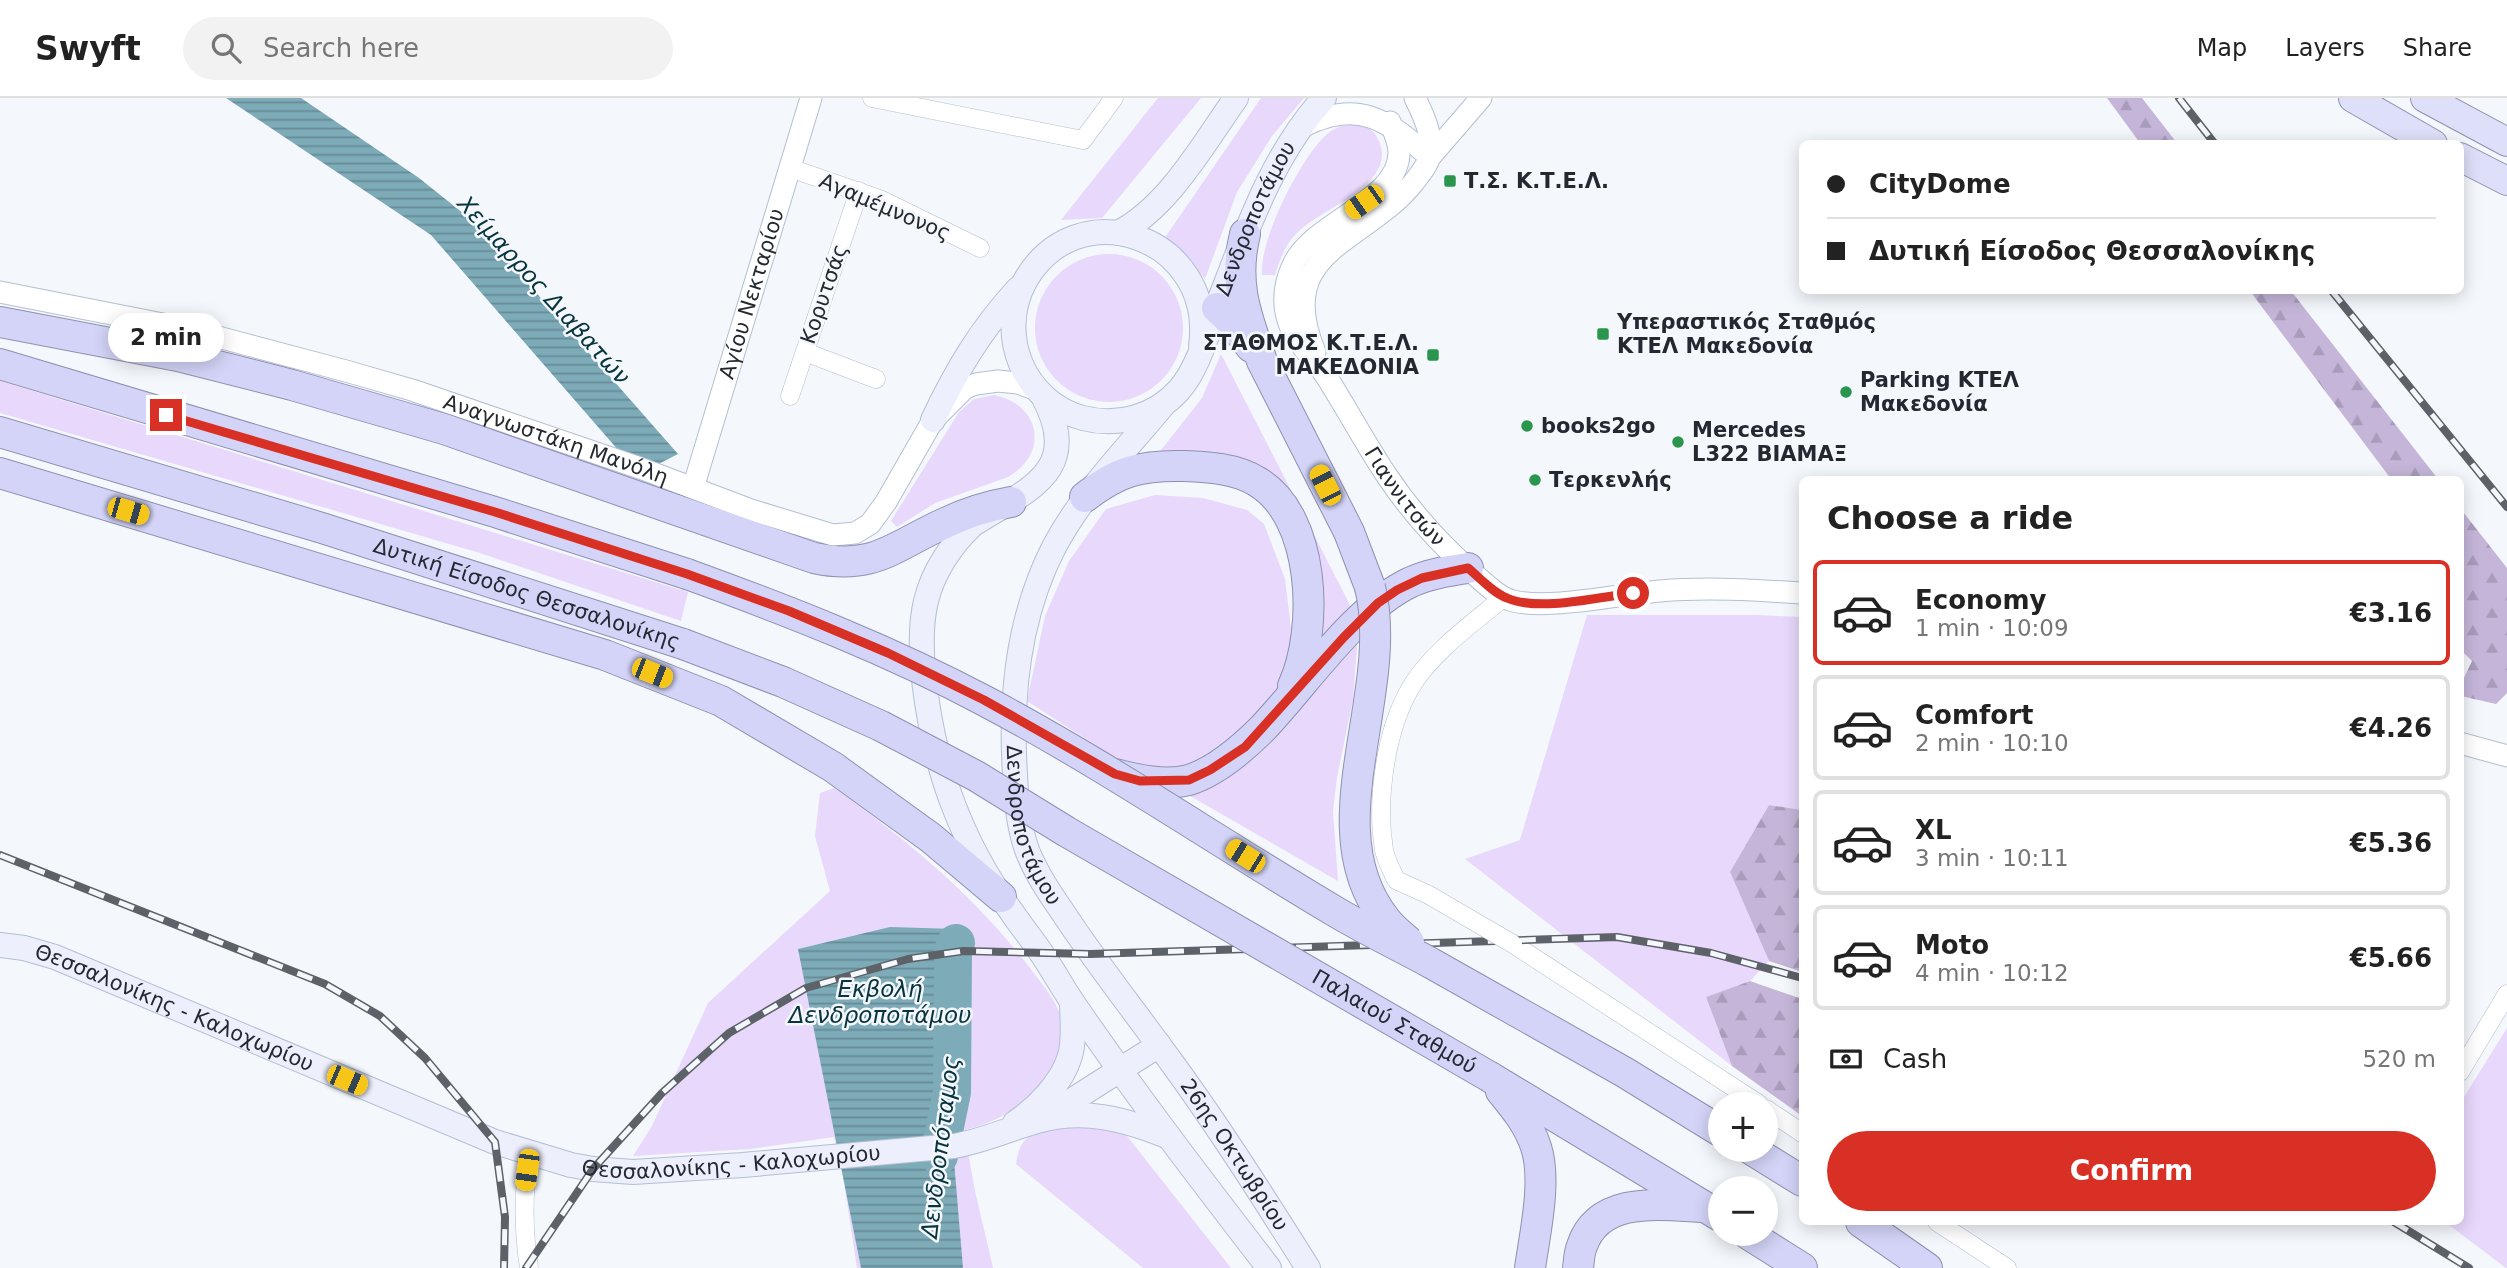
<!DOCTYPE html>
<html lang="en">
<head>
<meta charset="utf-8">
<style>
	:root { --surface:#fff; --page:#f2f2f2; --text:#222; --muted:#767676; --line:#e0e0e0; --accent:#d93025 }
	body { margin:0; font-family:"DejaVu Sans",sans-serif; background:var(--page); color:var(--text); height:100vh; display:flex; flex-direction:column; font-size:26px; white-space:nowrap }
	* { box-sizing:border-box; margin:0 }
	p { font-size:23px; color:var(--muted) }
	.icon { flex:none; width:38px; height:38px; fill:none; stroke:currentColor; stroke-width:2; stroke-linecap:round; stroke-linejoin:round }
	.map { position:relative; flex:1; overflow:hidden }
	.side { position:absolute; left:1799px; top:378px; width:665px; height:749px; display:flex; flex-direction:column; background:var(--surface); border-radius:10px; box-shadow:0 4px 18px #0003 }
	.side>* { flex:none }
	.top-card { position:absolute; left:1799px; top:42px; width:665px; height:154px; border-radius:10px; box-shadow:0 4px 18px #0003; display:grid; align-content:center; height:154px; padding:0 28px; background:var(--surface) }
	.buttons { position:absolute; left:1708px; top:994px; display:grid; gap:14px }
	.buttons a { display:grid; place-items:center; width:70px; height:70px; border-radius:50%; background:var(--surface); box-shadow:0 4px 18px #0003; font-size:35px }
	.end { position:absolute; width:32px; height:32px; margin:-16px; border:9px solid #d93025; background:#fff; box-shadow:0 0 0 4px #fff }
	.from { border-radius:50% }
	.bubble { position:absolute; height:49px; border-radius:24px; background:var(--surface); box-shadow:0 4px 18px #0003; font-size:23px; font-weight:700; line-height:49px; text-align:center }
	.car { position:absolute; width:21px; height:42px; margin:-21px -10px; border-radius:9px; box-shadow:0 0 5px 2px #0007; background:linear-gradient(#f5c518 24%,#345 0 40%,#f5c518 0 76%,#345 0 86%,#f5c518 0) }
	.top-card b { display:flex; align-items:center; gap:24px; height:66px; font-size:26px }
	.top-card b+b { border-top:2px solid var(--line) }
	.top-card i { width:18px; height:18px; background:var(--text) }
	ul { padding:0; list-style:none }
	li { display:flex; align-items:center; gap:21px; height:105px; margin:0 14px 10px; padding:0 14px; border:4px solid var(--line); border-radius:10px }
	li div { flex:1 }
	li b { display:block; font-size:26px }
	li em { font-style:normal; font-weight:700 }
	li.current { border-color:var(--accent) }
	li>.icon { width:63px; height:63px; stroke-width:1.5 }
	h2 { padding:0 28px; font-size:32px; line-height:84px }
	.pay { display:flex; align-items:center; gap:18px; height:77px; padding:0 28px; font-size:26px }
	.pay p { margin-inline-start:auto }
	.cta { display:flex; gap:14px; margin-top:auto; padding:14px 28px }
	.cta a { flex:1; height:80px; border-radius:42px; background:var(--accent); color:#fff; font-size:28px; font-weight:700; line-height:80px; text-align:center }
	header { display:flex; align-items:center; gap:42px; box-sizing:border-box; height:98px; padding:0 35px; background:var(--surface); border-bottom:2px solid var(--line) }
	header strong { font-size:33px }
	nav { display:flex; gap:38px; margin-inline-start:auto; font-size:24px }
	.search { width:490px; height:63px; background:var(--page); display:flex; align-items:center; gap:18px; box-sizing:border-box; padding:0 24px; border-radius:38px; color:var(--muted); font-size:26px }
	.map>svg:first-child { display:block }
	.grass { fill:#e8d8fc }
	.forest { fill:url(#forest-firs) }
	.water { fill:url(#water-rules) }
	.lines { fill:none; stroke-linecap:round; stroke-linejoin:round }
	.river { stroke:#7dabb8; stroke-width:38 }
	.minor-casing { stroke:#b3bfd3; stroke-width:19 }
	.tertiary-casing { stroke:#b3bfd3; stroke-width:23 }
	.secondary-casing { stroke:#b3bfd3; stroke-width:26 }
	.primary-casing { stroke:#8f91b0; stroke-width:30 }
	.trunk-casing { stroke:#8f91b0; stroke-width:32 }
	.minor { stroke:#fff; stroke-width:18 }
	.tertiary { stroke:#fff; stroke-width:21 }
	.secondary { stroke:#eeeffc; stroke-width:24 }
	.primary { stroke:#dedff9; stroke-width:28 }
	.trunk { stroke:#d3d4f7; stroke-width:30 }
	.rail-casing { stroke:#5d6168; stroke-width:8 }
	.rail { stroke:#f4f7fb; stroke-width:5; stroke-dasharray:16; stroke-linecap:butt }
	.minor-bridge-casing { stroke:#b3bfd3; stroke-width:19; stroke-linecap:butt }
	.trunk-bridge-casing { stroke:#8f91b0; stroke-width:32; stroke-linecap:butt }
	.minor-bridge { stroke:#fff; stroke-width:18 }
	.trunk-bridge { stroke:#d3d4f7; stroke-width:30 }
	.route { stroke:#d93025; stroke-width:9 }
	.poi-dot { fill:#2a954c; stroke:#f4f7fb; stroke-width:2.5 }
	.labels { text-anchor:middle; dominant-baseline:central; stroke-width:5; stroke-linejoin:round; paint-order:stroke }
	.poi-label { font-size:21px; font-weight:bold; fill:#242830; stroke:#f4f7fb; text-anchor:start }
	.street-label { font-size:21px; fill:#242830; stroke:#f4f7fb }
	.water-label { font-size:23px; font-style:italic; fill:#07343e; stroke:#f4f7fb }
</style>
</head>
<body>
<header>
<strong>Swyft</strong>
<div class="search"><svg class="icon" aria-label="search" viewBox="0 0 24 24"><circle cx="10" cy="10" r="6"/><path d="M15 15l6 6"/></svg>Search here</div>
<nav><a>Map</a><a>Layers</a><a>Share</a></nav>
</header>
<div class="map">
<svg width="2507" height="1170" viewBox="0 0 2507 1170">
	<defs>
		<pattern id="forest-firs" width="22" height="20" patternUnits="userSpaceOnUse" patternTransform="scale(1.75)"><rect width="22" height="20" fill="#c5b6d9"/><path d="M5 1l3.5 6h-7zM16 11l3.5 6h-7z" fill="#a99cbb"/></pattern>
		<pattern id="water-rules" width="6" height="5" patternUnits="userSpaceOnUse" patternTransform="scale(1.75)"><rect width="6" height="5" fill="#7dabb8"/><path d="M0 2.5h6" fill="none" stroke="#668b96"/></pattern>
	</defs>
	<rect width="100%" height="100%" fill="#f4f7fb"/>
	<!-- grass -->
	<path class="grass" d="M1158,0H1201L1102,120L1061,122Z
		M1261,0H1304L1272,38L1237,94L1205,181L1176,147L1164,141Z
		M1350,24C1366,29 1376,30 1381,49C1391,88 1321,111 1298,134C1286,145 1280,161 1275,177H1262C1259,142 1300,61 1326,37C1333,31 1341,27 1350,24Z
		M1035 230a74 74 0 1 1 148 0a74 74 0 1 1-148 0Z
		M1221,256L1349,505L1357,549L1353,602L1337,679L1333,713L1338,783L1150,675L1123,665L1027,603L1045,518L1069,463L1106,411L1155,397L1203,400L1247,412L1264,426L1285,481L1293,547L1278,590L1320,554L1286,399L1154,361L1202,300Z
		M0,283L688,494L681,523L480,455L0,315Z
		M994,297C1040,306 1050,355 1008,379L935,405L897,429L891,423L959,314L974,301Z
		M1587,517H1755L1802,519V712L1769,707L1730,774L1769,863L1750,883L1706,899L1732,968L1465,761L1520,742Z
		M834,690C910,744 976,799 1033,874C1045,890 1061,908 1063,929C1064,949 1057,963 1047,979C1029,1007 995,1025 964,1032L975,1093L993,1170H857L844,1084L834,1039L750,1051L633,1058L652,1028L708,905L830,793L815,738L820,695Z
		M2507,930V1170H2506L2445,1124H2460L2461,1004Z
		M1055,1027L1110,1031L1127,1038L1231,1170H1143L1016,1066C1020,1038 1031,1036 1055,1027Z"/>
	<!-- forest -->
	<path class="forest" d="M2107,0H2142L2177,45H2140Z
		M2250,193H2291L2438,381H2391Z
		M2460,410L2507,470V595L2496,606L2461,598V586L2472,563L2461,552V481L2464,479L2461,474Z
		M1769,707L1802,712V874L1769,863L1730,774Z
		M1750,883L1802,901V1018L1732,968L1706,899Z"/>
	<!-- water -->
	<path class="water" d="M226,0H301L419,80L474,124L678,356L639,376L431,137Z
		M890,829L956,831L946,968L963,1170H861L798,851Z"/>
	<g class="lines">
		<!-- river -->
		<path class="river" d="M939,1058L952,994L953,853L956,845"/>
		<!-- minor casing -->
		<g class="minor-casing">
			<path id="minor" d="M872,0L1083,42L1114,0
				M790,70L882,102L980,150
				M805,254L876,281
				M790,298L859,93
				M1429,797L1396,782C1392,773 1386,762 1384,752C1376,703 1385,633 1411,589C1432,554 1473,525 1504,499
				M1513,846L1759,1006
				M2460,974L2507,896
				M1766,1011L1802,1035
				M1937,1124L2007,1170
				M529,1170C523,1131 523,1094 529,1056"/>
		</g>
		<!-- tertiary casing -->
		<g class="tertiary-casing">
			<g id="tertiary">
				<path id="s1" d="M1390,24C1394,34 1399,44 1399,54C1400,102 1315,123 1294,165C1285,183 1282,203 1288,222C1295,245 1313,259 1326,278C1347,311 1365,345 1387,378C1411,414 1441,447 1474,476C1486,486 1498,499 1513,503C1550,512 1620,496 1660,493C1707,489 1755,492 1802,495"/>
				<path d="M1302,29C1358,0 1387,22 1430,59"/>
				<path d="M1430,59L1481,0"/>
				<path id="s2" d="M0,194L188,231L346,273L412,292L640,370L751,412L833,437L855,435L870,426L886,404L933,322L965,290L976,286L998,283L1018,285L1037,292"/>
				<path d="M1315,254C1272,151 1365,146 1414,84C1420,76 1429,66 1430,56C1433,37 1423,16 1415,0"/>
				<path id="s3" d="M693,390L811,0"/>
				<path d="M2460,645L2507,658"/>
			</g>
		</g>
		<!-- secondary casing -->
		<g class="secondary-casing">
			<g id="secondary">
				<path d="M1118,135C1168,110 1204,45 1236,0"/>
				<path id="s4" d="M1201,248C1216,138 1075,90 1024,185C1011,210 1010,240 1021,266C1032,292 1055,313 1083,320C1117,329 1155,319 1179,292C1199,270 1209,229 1220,201C1248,129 1272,58 1324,0"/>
				<path d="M1043,298C1084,375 1026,392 972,427C951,447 933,474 926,503C913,556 933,655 953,706C967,743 987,780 1011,813C1021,828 1032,841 1042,856C1053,872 1062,889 1073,905C1135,996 1202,1083 1269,1170"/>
				<path id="s5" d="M1163,307C1125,353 1082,396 1054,449C1018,519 1010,599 1015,676C1016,701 1018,725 1026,749C1034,772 1048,793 1062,813C1092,859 1126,902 1158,946C1212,1018 1260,1094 1308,1170"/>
				<path d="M933,322C956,273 981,231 1018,191"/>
				<path id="s6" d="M0,847L24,850L55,859L495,1044L571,1067L593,1071L633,1074L743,1067L954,1048C983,1043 1009,1031 1037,1023C1084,1010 1125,1021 1169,1039"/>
				<path d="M1049,1017L1159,947"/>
				<path d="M1015,1025C1037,1010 1062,985 1070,958C1075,941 1072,921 1072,904"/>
			</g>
		</g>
		<!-- primary casing -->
		<g class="primary-casing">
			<path id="primary" d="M2353,0L2433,46
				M2425,0L2507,44
				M2460,59L2507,83"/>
		</g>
		<!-- trunk casing -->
		<g class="trunk-casing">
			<g id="trunk">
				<path d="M1245,136C1233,185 1246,217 1262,263L1349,434L1370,489"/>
				<path d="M1217,210L1230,222L1251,249"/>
				<path d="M0,224L178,258L292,287L444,331L814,460C874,473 894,448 945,425C966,415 988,408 1011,404"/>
				<path d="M0,266L495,414L687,476"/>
				<path id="s7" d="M0,334L322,430L683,546"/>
				<path d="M0,375L605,557L721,603L833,669L931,740L1001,799"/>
				<path d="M1085,399C1118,373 1141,367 1183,368C1207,369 1235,370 1256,383C1316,417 1319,532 1293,588"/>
				<path d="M1115,676C1138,682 1165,688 1189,682C1217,673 1243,650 1263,630C1306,585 1354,511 1411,484C1429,476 1448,473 1468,470"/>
				<path d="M1429,864L1624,974L1720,1033"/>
				<path d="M1490,979L1720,1118"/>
				<path d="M1501,993C1515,1010 1529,1027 1536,1049C1547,1082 1535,1135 1530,1170"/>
				<path d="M1752,1052L1802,1083"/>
				<path d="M1861,1124L1927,1170"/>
				<path d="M1748,1136L1802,1170"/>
				<path d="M1578,1170C1579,1163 1579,1155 1582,1148C1599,1097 1662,1107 1703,1109"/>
			</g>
		</g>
		<!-- minor -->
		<use href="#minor" class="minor"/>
		<!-- tertiary -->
		<use href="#tertiary" class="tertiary"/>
		<!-- secondary -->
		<use href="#secondary" class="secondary"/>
		<!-- primary -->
		<use href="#primary" class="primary"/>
		<!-- trunk -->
		<use href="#trunk" class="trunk"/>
		<!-- rail casing -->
		<g class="rail-casing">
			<path id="rail" d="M2179,0L2215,46
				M2331,192L2507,409
				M0,757L325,886L380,918L425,960L495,1044L505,1119L504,1170
				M2394,1124L2469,1170
				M526,1170L593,1071L662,995L729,935L806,890L908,861L963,853L1090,856L1617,839L1711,855L1802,880"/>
		</g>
		<!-- rail -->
		<use href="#rail" class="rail"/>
		<!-- minor-bridge casing -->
		<g class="minor-bridge-casing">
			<path id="minor-bridge" d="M1429,797L1513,846"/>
		</g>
		<!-- trunk-bridge casing -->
		<g class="trunk-bridge-casing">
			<g id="trunk-bridge">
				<path d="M687,476C789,513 889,552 985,603C1104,666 1215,742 1331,811C1362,830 1396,846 1429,864"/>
				<path d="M1370,489C1396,597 1312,730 1386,822C1392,830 1401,837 1409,844"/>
				<path id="s8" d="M683,546L783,584L881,628L976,678L1067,734L1490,979"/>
			</g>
		</g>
		<!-- minor-bridge -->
		<use href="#minor-bridge" class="minor-bridge"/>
		<!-- trunk-bridge -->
		<use href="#trunk-bridge" class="trunk-bridge"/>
	</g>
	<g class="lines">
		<!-- route -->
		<path class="route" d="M166,317L495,414L687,476L789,513L888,555L984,602L1115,676L1140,683L1189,682L1210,672L1245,649L1344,539L1378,505L1397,492L1422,480L1468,470C1480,480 1492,494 1507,500C1539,514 1599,499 1633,495"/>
	</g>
	<!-- markers -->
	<g class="poi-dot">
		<rect x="1443" y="76" width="14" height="14" rx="3.5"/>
		<rect x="1596" y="229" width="14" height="14" rx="3.5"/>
		<rect x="1426" y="250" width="14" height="14" rx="3.5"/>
		<circle cx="1846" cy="294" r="7"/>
		<circle cx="1527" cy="328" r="7"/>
		<circle cx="1678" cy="344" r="7"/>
		<circle cx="1535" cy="382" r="7"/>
	</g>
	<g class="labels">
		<!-- poi labels -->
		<g class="poi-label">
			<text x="1464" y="83">Τ.Σ. Κ.Τ.Ε.Λ.</text>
			<text x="1617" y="224">Υπεραστικός Σταθμός<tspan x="1617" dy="24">ΚΤΕΛ Μακεδονία</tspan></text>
			<text x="1419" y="245" text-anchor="end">ΣΤΑΘΜΟΣ Κ.Τ.Ε.Λ.<tspan x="1419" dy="24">ΜΑΚΕΔΟΝΙΑ</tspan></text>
			<text x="1860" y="282">Parking ΚΤΕΛ<tspan x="1860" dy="24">Μακεδονία</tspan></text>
			<text x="1541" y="328">books2go</text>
			<text x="1692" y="332">Mercedes<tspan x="1692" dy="24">L322 ΒΙΑΜΑΞ</tspan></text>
			<text x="1549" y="382">Τερκενλής</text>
		</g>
		<!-- street labels -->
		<g class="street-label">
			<text transform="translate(885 109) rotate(23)">Αγαμέμνονος</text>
			<text stroke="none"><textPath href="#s4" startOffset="732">Δενδροποτάμου</textPath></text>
			<text stroke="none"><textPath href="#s3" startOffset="203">Αγίου Νεκταρίου</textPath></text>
			<text transform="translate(824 196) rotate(-71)">Κορυτσάς</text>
			<text stroke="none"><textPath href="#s2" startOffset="576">Αναγνωστάκη Μανόλη</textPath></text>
			<text stroke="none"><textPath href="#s1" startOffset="460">Γιαννιτσών</textPath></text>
			<text stroke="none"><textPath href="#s7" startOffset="551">Δυτική Είσοδος Θεσσαλονίκης</textPath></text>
			<text stroke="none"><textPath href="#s5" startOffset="467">Δενδροποτάμου</textPath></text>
			<text stroke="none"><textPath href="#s6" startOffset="186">Θεσσαλονίκης - Καλοχωρίου</textPath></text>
			<text stroke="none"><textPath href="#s8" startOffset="807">Παλαιού Σταθμού</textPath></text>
			<text stroke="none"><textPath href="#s5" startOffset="859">26ης Οκτωβρίου</textPath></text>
			<text stroke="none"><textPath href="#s6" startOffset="774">Θεσσαλονίκης - Καλοχωρίου</textPath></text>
		</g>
		<!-- water labels -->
		<g class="water-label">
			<text transform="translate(544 192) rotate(48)">Χείμαρρος Διαβατών</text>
			<text x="880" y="891">Εκβολή<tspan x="880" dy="26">Δενδροποτάμου</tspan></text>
			<text transform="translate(940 1049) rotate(-83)">Δενδροπόταμος</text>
		</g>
	</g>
</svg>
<div class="buttons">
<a>+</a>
<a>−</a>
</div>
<i class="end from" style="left:1633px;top:495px"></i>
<i class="end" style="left:166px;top:317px"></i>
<div class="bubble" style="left:108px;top:215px;width:116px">2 min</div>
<i class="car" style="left:1364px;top:104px;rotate:235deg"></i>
<i class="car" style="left:1325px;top:387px;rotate:333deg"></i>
<i class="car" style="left:128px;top:413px;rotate:106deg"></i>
<i class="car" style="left:652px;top:575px;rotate:112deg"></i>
<i class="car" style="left:1245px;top:758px;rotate:302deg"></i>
<i class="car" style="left:347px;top:982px;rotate:113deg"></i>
<i class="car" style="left:527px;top:1072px;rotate:188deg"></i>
<div class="top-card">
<b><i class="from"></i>CityDome</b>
<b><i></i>Δυτική Είσοδος Θεσσαλονίκης</b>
</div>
<section class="side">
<h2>Choose a ride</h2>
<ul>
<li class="current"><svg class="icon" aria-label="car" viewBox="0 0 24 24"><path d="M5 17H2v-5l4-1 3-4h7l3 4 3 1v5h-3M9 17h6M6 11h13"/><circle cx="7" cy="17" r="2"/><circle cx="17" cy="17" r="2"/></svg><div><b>Economy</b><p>1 min · 10:09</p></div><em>€3.16</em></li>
<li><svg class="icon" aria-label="car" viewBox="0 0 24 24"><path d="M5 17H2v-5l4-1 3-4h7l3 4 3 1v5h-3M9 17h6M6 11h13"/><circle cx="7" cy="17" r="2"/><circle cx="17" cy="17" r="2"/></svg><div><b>Comfort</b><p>2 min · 10:10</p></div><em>€4.26</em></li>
<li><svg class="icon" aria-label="car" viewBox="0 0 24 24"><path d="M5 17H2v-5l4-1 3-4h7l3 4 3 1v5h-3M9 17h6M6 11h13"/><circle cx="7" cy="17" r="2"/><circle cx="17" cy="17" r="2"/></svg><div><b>XL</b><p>3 min · 10:11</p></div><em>€5.36</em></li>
<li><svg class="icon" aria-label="car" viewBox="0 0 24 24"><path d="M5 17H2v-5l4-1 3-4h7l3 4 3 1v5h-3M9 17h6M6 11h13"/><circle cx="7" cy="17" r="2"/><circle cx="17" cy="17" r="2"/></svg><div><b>Moto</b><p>4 min · 10:12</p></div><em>€5.66</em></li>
</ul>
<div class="pay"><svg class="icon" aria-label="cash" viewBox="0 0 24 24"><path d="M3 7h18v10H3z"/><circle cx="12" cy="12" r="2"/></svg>Cash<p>520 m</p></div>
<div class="cta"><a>Confirm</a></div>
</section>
</div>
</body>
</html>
